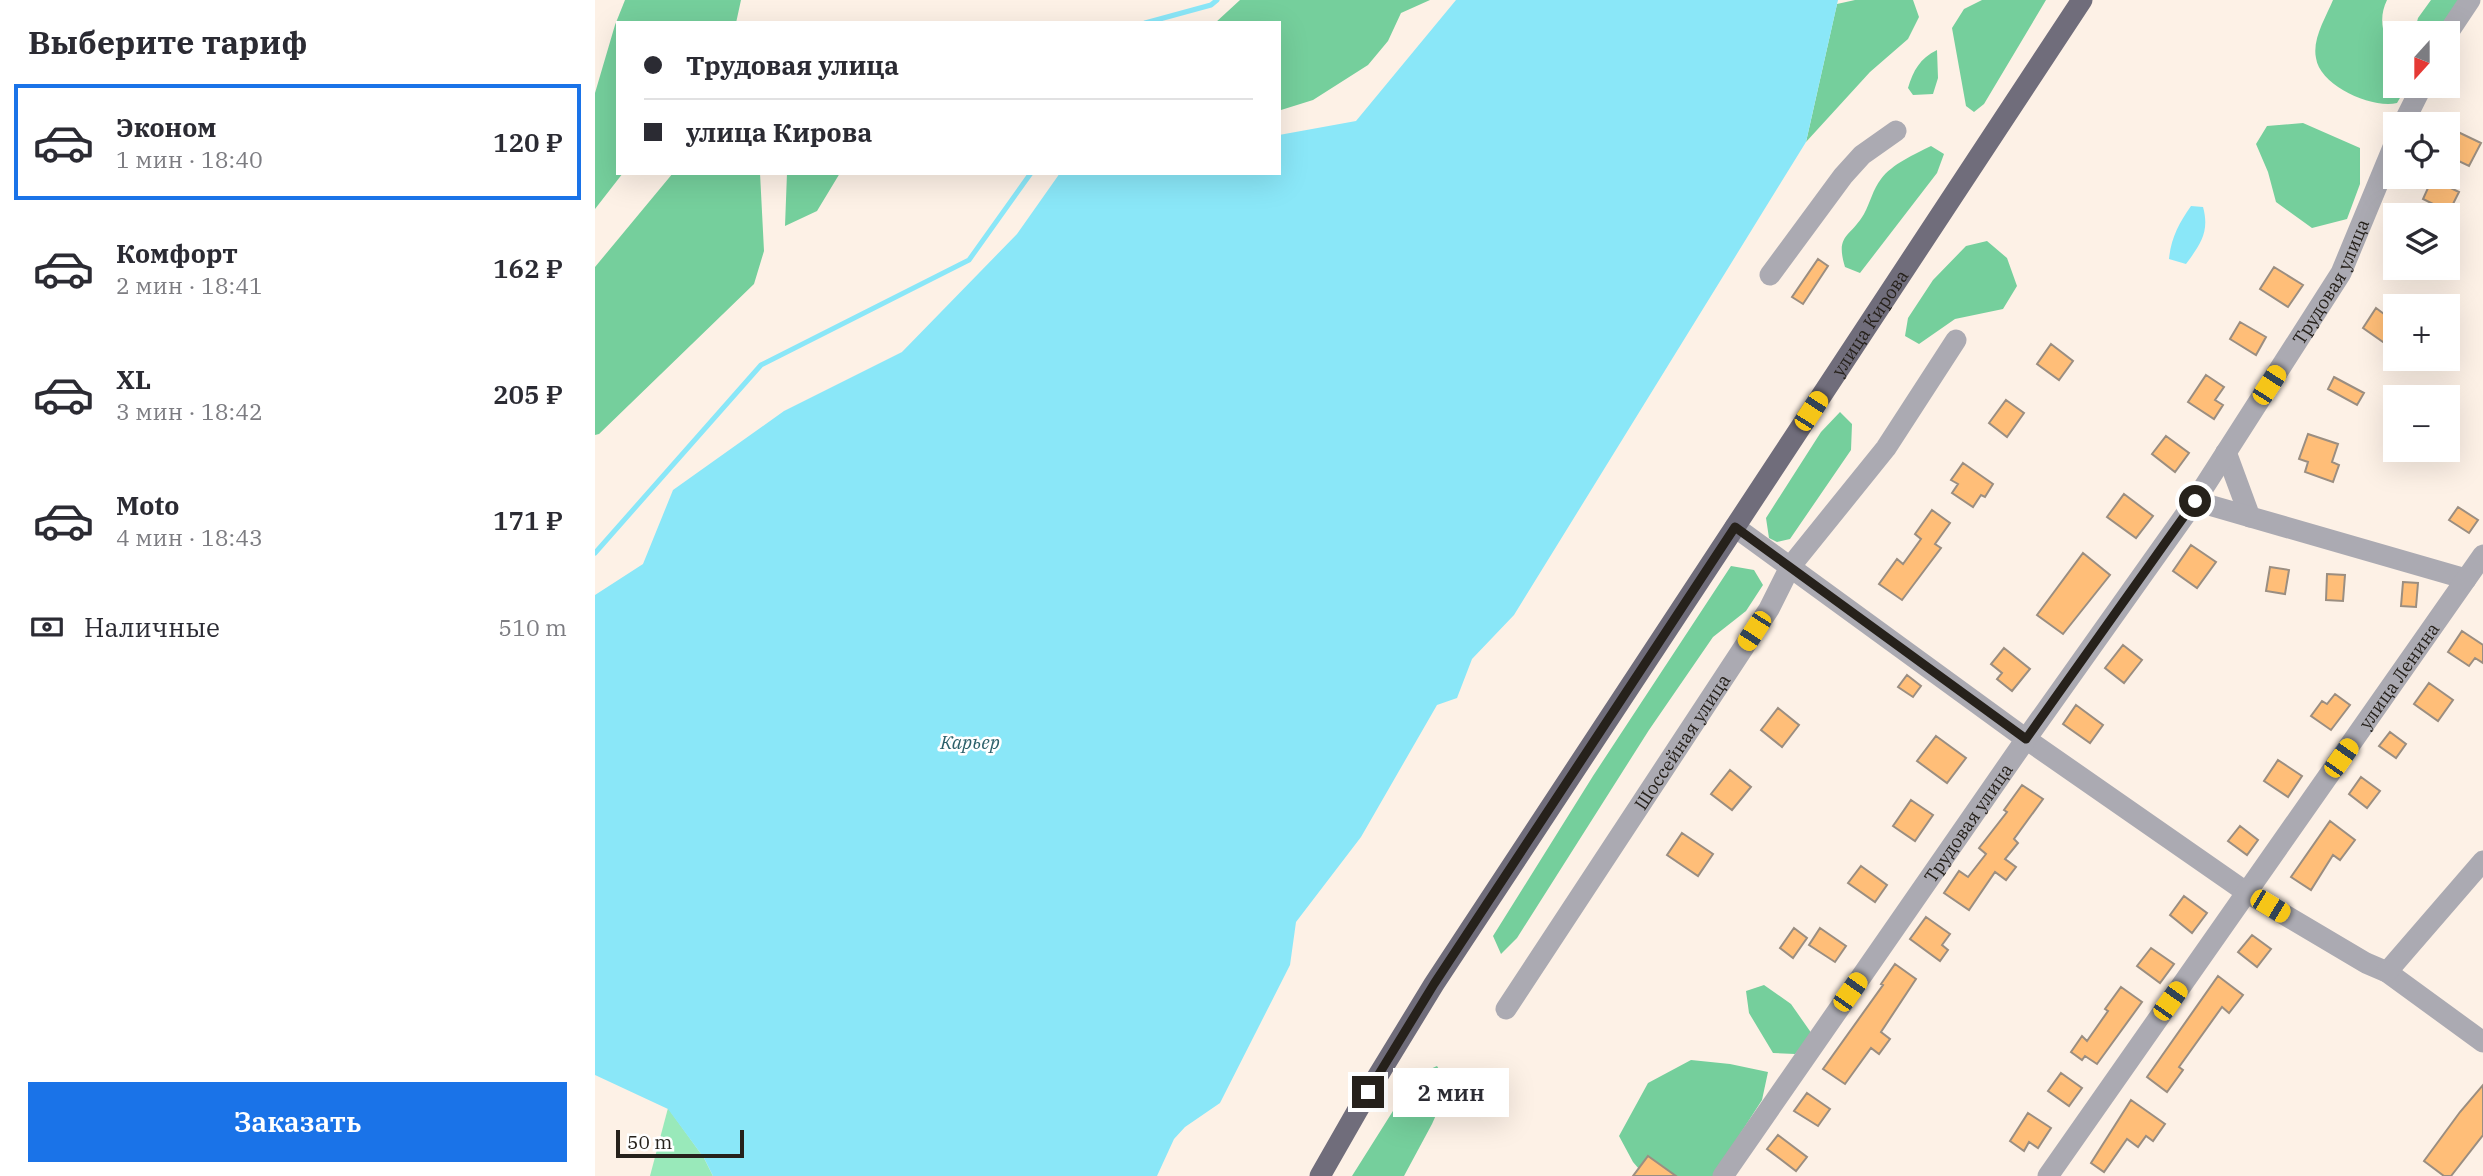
<!DOCTYPE html>
<html lang="ru">
<head>
<meta charset="utf-8">
<style>
	:root { --surface:#fff; --page:#f7f7f7; --text:#2b2b33; --muted:#7c7c81; --line:#e1e1e2; --accent:#1a73e8 }
	body { margin:0; font-family:"IBM Plex Serif",serif; background:var(--page); color:var(--text); height:100vh; display:flex; flex-direction:column; font-size:26px; white-space:nowrap }
	* { box-sizing:border-box; margin:0 }
	p { font-size:23px; color:var(--muted) }
	.icon { flex:none; width:38px; height:38px; fill:none; stroke:currentColor; stroke-width:2; stroke-linecap:round; stroke-linejoin:round }
	.map { position:relative; flex:1; overflow:hidden }
	.drawer { display:flex; flex-direction:column; background:var(--surface); width:595px }
	.drawer>* { flex:none }
	.top-card { position:absolute; left:21px; top:21px; width:665px; height:154px; border-radius:0px; box-shadow:0 7px 28px #0002; display:grid; align-content:center; height:154px; padding:0 28px; background:var(--surface) }
	.needle { width:46px; rotate:201deg }
	.buttons { position:absolute; left:1788px; top:21px; display:grid; gap:14px }
	.buttons a { display:grid; place-items:center; width:77px; height:77px; border-radius:0px; background:var(--surface); box-shadow:0 7px 28px #0002; font-size:35px }
	.scale { position:absolute; left:21px; bottom:18px; width:128px; box-sizing:border-box; padding-left:7px; border:4px solid #26211b; border-top:0; font-size:19px; line-height:24px; white-space:nowrap; color:#26211b; -webkit-text-stroke:5px #fff; paint-order:stroke }
	.end { position:absolute; width:32px; height:32px; margin:-16px; border:9px solid #26211b; background:#fff; box-shadow:0 0 0 4px #fff }
	.from { border-radius:50% }
	.bubble { position:absolute; height:49px; border-radius:0px; background:var(--surface); box-shadow:0 7px 28px #0002; font-size:23px; font-weight:600; line-height:49px; text-align:center }
	.car { position:absolute; width:21px; height:42px; margin:-21px -10px; border-radius:9px; box-shadow:0 0 5px 2px #0007; background:linear-gradient(#f5c518 24%,#345 0 40%,#f5c518 0 76%,#345 0 86%,#f5c518 0) }
	.top-card b { display:flex; align-items:center; gap:24px; height:66px; font-size:26px }
	.top-card b+b { border-top:2px solid var(--line) }
	.top-card i { width:18px; height:18px; background:var(--text) }
	ul { padding:0; list-style:none }
	li { display:flex; align-items:center; gap:21px; height:116px; margin:0 14px 10px; padding:0 14px; border:4px solid transparent; border-radius:0px }
	li div { flex:1 }
	li b { display:block; font-size:26px }
	li em { font-style:normal; font-weight:600 }
	li.on { border-color:var(--accent) }
	li>.icon { width:63px; height:63px; stroke-width:1.5 }
	h2 { padding:0 28px; font-size:32px; line-height:84px }
	.pay { display:flex; align-items:center; gap:18px; height:77px; padding:0 28px; font-size:26px }
	.pay p { margin-inline-start:auto }
	.button { display:flex; gap:14px; margin-top:auto; padding:14px 28px }
	.button a { flex:1; height:80px; border-radius:0px; background:var(--accent); color:#fff; font-size:28px; font-weight:600; line-height:80px; text-align:center }
	main { display:flex; flex:1; min-height:0 }
	.map>svg:first-child { display:block }
	.green { fill:#99e9ba }
	.forest { fill:#75cf9c }
	.water { fill:#8ae7f8 }
	.lines { fill:none; stroke-linecap:round; stroke-linejoin:round }
	.stream { stroke:#8ae7f8; stroke-width:5 }
	.building { fill:#ffbe78; stroke:#9b8e81; stroke-width:2 }
	.minor { stroke:#abaab2; stroke-width:21 }
	.major { stroke:#706d7b; stroke-width:21 }
	.route { stroke:#26211b; stroke-width:9 }
	.labels { text-anchor:middle; dominant-baseline:central; stroke-width:5; stroke-linejoin:round; paint-order:stroke }
	.street-label { font-size:18px; fill:#26211b; stroke:#fff }
	.water-label { font-size:19px; font-style:italic; fill:#2c606a; stroke:#fff }
</style>
</head>
<body>
<main>
<section class="drawer">
<h2>Выберите тариф</h2>
<ul>
<li class="on"><svg class="icon" aria-label="car" viewBox="0 0 24 24"><path d="M5 17H2v-5l4-1 3-4h7l3 4 3 1v5h-3M9 17h6M6 11h13"/><circle cx="7" cy="17" r="2"/><circle cx="17" cy="17" r="2"/></svg><div><b>Эконом</b><p>1 мин · 18:40</p></div><em>120 ₽</em></li>
<li><svg class="icon" aria-label="car" viewBox="0 0 24 24"><path d="M5 17H2v-5l4-1 3-4h7l3 4 3 1v5h-3M9 17h6M6 11h13"/><circle cx="7" cy="17" r="2"/><circle cx="17" cy="17" r="2"/></svg><div><b>Комфорт</b><p>2 мин · 18:41</p></div><em>162 ₽</em></li>
<li><svg class="icon" aria-label="car" viewBox="0 0 24 24"><path d="M5 17H2v-5l4-1 3-4h7l3 4 3 1v5h-3M9 17h6M6 11h13"/><circle cx="7" cy="17" r="2"/><circle cx="17" cy="17" r="2"/></svg><div><b>XL</b><p>3 мин · 18:42</p></div><em>205 ₽</em></li>
<li><svg class="icon" aria-label="car" viewBox="0 0 24 24"><path d="M5 17H2v-5l4-1 3-4h7l3 4 3 1v5h-3M9 17h6M6 11h13"/><circle cx="7" cy="17" r="2"/><circle cx="17" cy="17" r="2"/></svg><div><b>Moto</b><p>4 мин · 18:43</p></div><em>171 ₽</em></li>
</ul>
<div class="pay"><svg class="icon" aria-label="cash" viewBox="0 0 24 24"><path d="M3 7h18v10H3z"/><circle cx="12" cy="12" r="2"/></svg>Наличные<p>510 m</p></div>
<div class="button"><a>Заказать</a></div>
</section>
<div class="map">
<svg width="1888" height="1176" viewBox="0 0 1888 1176">
	<rect width="100%" height="100%" fill="#fdf1e6"/>
	<!-- green -->
	<path class="green" d="M73,1108L109,1158L118,1176H55Z"/>
	<!-- forest -->
	<path class="forest" d="M30,0H146L141,23H23V173H28L0,209V93L20,25Z
		M645,0H835L806,13L793,41L773,65L718,100L686,110L684,23H620Z
		M1260,0H1318L1324,17L1313,39L1275,72L1211,142L1242,4Z
		M1387,0H1451L1389,104L1379,112L1371,106L1357,28L1369,9Z
		M1738,0H1792C1783,18 1787,39 1801,54V86H1812L1802,103C1777,109 1725,86 1721,58C1717,39 1731,17 1738,0Z
		M1836,0H1865L1840,33H1819L1823,18Z
		M1342,50L1343,78L1338,94L1318,95L1313,88C1318,71 1325,58 1342,50Z
		M1708,123L1765,148V184L1752,219L1717,228L1681,202L1673,172L1661,144L1672,126Z
		M1336,146L1349,154L1342,173L1265,273L1250,267C1240,234 1255,238 1269,214C1275,203 1278,189 1286,179C1297,164 1320,154 1336,146Z
		M78,173H165L169,251L159,284L4,434L0,435V267Z
		M192,173H245L222,211L190,226Z
		M1392,241L1412,258L1422,286L1408,309L1360,319L1324,344L1310,336L1313,318L1338,280L1371,246Z
		M1245,412L1257,424L1256,450L1195,539L1182,542L1174,538L1171,518L1226,432Z
		M1136,566L1159,570L1168,585L1151,611L1118,637L1054,730L922,938L906,954L898,936L998,776Z
		M1169,985L1196,1004L1217,1034L1200,1054L1178,1053L1154,1013L1151,991Z
		M1096,1060L1135,1064L1173,1072L1167,1100L1118,1176H1050L1038,1162L1024,1136L1053,1083Z
		M842,1066L854,1086L837,1124L809,1176H757L820,1076Z"/>
	<!-- water -->
	<path class="water" d="M861,0H1243L1211,142L919,615L877,659L862,698L842,705L766,837L701,922L695,965L625,1103L590,1127L579,1139L562,1176H118L109,1158L73,1109L0,1075V595L48,564L78,490L189,411L307,352L422,234L465,173H684V135L761,121Z
		M1596,206L1608,207C1615,232 1605,245 1591,264L1574,259C1576,238 1584,223 1596,206Z"/>
	<g class="lines">
		<!-- stream -->
		<path class="stream" d="M550,23L616,5L622,0
			M0,553L166,365L374,260L436,173"/>
	</g>
	<!-- building -->
	<path class="building" d="M1863,132L1886,143L1874,166L1853,156Z
		M1837,179L1864,192L1854,212L1828,199Z
		M1223,259L1233,266L1208,304L1197,297Z
		M1679,267L1708,285L1693,307L1665,289Z
		M1781,308L1801,323V329L1791,344L1768,328Z
		M1645,322L1671,337L1661,355L1635,339Z
		M1456,344L1478,361L1464,380L1442,364Z
		M1611,375L1629,387L1620,400L1628,405L1619,419L1593,402Z
		M1739,377L1769,393L1762,405L1733,389Z
		M1411,400L1429,413L1412,437L1394,423Z
		M1713,434L1743,444L1737,462L1744,465L1738,482L1710,472L1713,462L1704,459Z
		M1571,436L1594,453L1580,472L1557,454Z
		M1368,463L1398,484L1390,497L1386,495L1378,507L1357,493L1363,484L1356,480Z
		M1529,494L1558,516L1541,538L1512,517Z
		M1863,507L1883,520L1874,533L1854,520Z
		M1337,510L1355,523L1340,544L1346,548L1307,600L1284,584L1302,559L1308,564L1326,539L1320,534Z
		M1596,545L1621,562L1602,588L1578,571Z
		M1488,553L1515,575L1468,634L1442,615Z
		M1675,567L1694,570L1690,594L1671,591Z
		M1732,574L1750,575L1748,601L1731,600Z
		M1808,582L1823,583L1821,607L1806,606Z
		M1867,631L1888,645V663L1880,658L1874,666L1853,652Z
		M1528,645L1547,660L1529,683L1510,668Z
		M1409,648L1435,669L1417,691L1402,679L1407,673L1396,664Z
		M1312,675L1326,686L1318,697L1303,687Z
		M1834,683L1858,700L1843,721L1819,704Z
		M1740,694L1755,705L1736,730L1716,716L1727,701L1732,704Z
		M1481,705L1508,725L1495,743L1468,724Z
		M1183,708L1204,725L1187,747L1166,730Z
		M1795,732L1811,744L1801,758L1784,746Z
		M1341,736L1371,758L1352,783L1322,761Z
		M1683,760L1707,776L1693,797L1669,781Z
		M1135,770L1156,787L1137,810L1116,794Z
		M1766,777L1785,791L1772,808L1754,794Z
		M1427,785L1448,799L1419,839L1423,843L1410,859L1421,867L1411,880L1400,872L1374,910L1349,893L1364,871L1373,877L1391,854L1384,848L1412,812L1409,810Z
		M1316,800L1338,815L1320,841L1298,826Z
		M1735,821L1760,840L1745,860L1738,855L1716,890L1696,877Z
		M1645,826L1663,840L1652,855L1633,841Z
		M1087,833L1118,854L1103,876L1072,855Z
		M1266,866L1292,885L1280,902L1253,883Z
		M1589,896L1612,913L1597,933L1575,915Z
		M1331,917L1355,934L1347,945L1353,950L1345,961L1315,939Z
		M1199,928L1212,938L1198,958L1185,948Z
		M1225,928L1251,946L1240,962L1214,945Z
		M1657,935L1676,949L1662,967L1643,952Z
		M1556,948L1579,964L1565,983L1542,966Z
		M1300,964L1321,979L1286,1032L1295,1039L1284,1054L1276,1048L1250,1084L1228,1069L1288,985L1286,984Z
		M1623,976L1648,995L1634,1013L1627,1007L1584,1067L1588,1070L1572,1092L1552,1077Z
		M1526,987L1547,1002L1502,1064L1490,1056L1487,1060L1476,1052L1487,1036L1492,1041L1513,1011L1510,1009Z
		M1466,1073L1487,1088L1474,1106L1453,1091Z
		M1888,1085V1135L1856,1176H1849L1829,1161L1865,1112Z
		M1212,1093L1235,1109L1223,1126L1199,1111Z
		M1536,1100L1570,1124L1558,1141L1551,1136L1543,1147L1532,1139L1509,1172L1496,1163Z
		M1433,1113L1456,1128L1443,1148L1434,1142L1429,1151L1415,1141Z
		M1183,1135L1212,1157L1201,1171L1172,1149Z
		M1053,1156L1081,1176H1038Z"/>
	<g class="lines">
		<!-- minor -->
		<g class="minor">
			<path d="M1853,33L1875,0"/>
			<path d="M1808,124L1827,86"/>
			<path d="M1175,275L1248,176L1267,155L1301,131"/>
			<path d="M1631,452L1655,517"/>
			<path d="M1600,501L1871,579"/>
			<path d="M1140,527L1431,739L1651,892L1771,963L1792,972L1888,1042"/>
			<path d="M1792,972L1888,861"/>
			<path id="s1" d="M911,1009L1174,609L1195,567L1291,448L1361,340"/>
			<path id="s2" d="M1128,1176L1431,739L1600,501L1746,273L1801,140"/>
			<path id="s3" d="M1453,1176L1888,555"/>
		</g>
		<!-- major -->
		<path class="major" id="s4" d="M725,1176L773,1092L839,984L1487,0"/>
	</g>
	<g class="lines">
		<!-- route -->
		<path class="route" d="M773,1092L839,984L1140,527L1431,739L1600,501"/>
	</g>
	<g class="labels">
		<!-- street labels -->
		<g class="street-label">
			<text stroke="none"><textPath href="#s2" startOffset="1082">Трудовая улица</textPath></text>
			<text stroke="none"><textPath href="#s4" startOffset="1015">улица Кирова</textPath></text>
			<text stroke="none"><textPath href="#s3" startOffset="611">улица Ленина</textPath></text>
			<text stroke="none"><textPath href="#s1" startOffset="320">Шоссейная улица</textPath></text>
			<text stroke="none"><textPath href="#s2" startOffset="430">Трудовая улица</textPath></text>
		</g>
		<!-- water labels -->
		<g class="water-label">
			<text x="375" y="742">Карьер</text>
		</g>
	</g>
</svg>
<div class="buttons">
<a><svg class="needle" viewBox="-14 -14 28 28"><path d="M0-13l5 13h-10z" fill="#e53935"/><path d="M0 13l5-13h-10z" fill="#7c7c81"/></svg></a>
<a><svg class="icon" aria-label="locate" viewBox="0 0 24 24"><circle cx="12" cy="12" r="6"/><path d="M12 2v4M12 18v4M2 12h4M18 12h4"/></svg></a>
<a><svg class="icon" aria-label="layers" viewBox="0 0 24 24"><path d="M12 4l9 5-9 5-9-5zM3 14l9 5 9-5"/></svg></a>
<a>+</a>
<a>−</a>
</div>
<div class="scale">50 m</div>
<i class="end from" style="left:1600px;top:501px"></i>
<i class="end" style="left:773px;top:1092px"></i>
<div class="bubble" style="left:798px;top:1068px;width:116px">2 мин</div>
<i class="car" style="left:1674px;top:385px;rotate:33deg"></i>
<i class="car" style="left:1216px;top:411px;rotate:33deg"></i>
<i class="car" style="left:1159px;top:631px;rotate:213deg"></i>
<i class="car" style="left:1746px;top:758px;rotate:35deg"></i>
<i class="car" style="left:1675px;top:906px;rotate:121deg"></i>
<i class="car" style="left:1255px;top:992px;rotate:35deg"></i>
<i class="car" style="left:1575px;top:1001px;rotate:35deg"></i>
<div class="top-card">
<b><i class="from"></i>Трудовая улица</b>
<b><i></i>улица Кирова</b>
</div>
</div>
</main>
</body>
</html>
